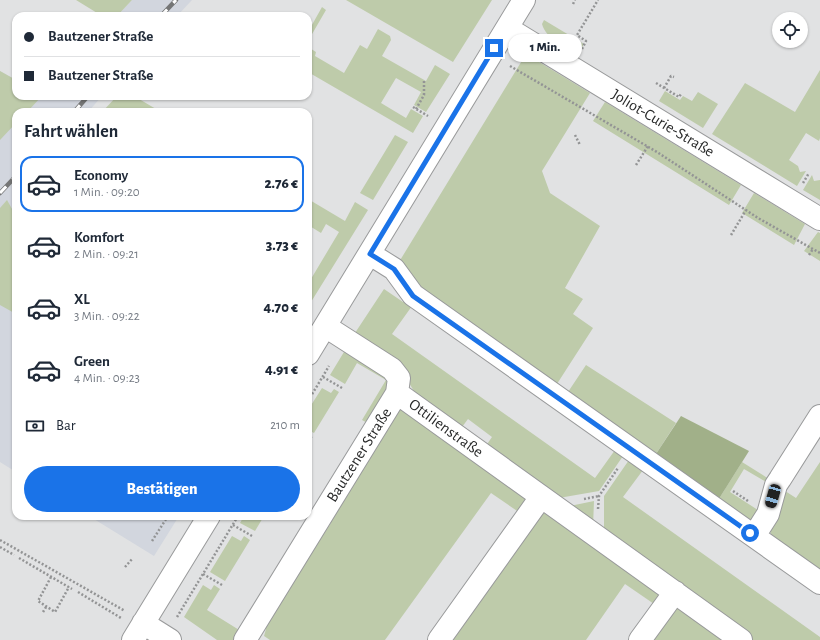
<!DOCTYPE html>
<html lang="de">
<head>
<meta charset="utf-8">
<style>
	:root { --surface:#fff; --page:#f6f6f7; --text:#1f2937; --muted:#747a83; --line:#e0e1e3; --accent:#1a73e8 }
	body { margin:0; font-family:"Alegreya Sans",sans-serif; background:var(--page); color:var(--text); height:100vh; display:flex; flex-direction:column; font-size:15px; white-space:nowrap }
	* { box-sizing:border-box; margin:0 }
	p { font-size:13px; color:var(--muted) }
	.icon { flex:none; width:22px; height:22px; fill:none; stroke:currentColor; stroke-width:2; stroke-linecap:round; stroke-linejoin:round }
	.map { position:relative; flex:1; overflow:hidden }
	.sheet { position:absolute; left:12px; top:108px; width:300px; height:412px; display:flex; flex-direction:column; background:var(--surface); border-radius:12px; box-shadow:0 1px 3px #0004 }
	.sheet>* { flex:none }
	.banner { position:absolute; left:12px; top:12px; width:300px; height:88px; border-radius:12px; box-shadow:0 1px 3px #0004; display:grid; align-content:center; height:88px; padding:0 12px; background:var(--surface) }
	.fabs { position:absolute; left:772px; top:12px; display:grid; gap:8px }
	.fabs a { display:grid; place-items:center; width:36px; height:36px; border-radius:50%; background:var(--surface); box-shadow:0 1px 3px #0004; font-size:20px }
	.end { position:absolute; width:18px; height:18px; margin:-9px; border:5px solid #1a73e8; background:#fff; box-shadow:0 0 0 2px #fff }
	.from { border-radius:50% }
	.bubble { position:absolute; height:28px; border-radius:14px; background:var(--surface); box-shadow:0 1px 3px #0004; font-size:13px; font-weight:800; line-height:28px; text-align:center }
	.car { position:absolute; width:12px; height:24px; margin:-12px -6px; border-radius:5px; box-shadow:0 0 3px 1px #0007; background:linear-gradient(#222 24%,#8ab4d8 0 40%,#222 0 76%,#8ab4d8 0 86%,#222 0) }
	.banner b { display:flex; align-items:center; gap:14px; height:38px; font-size:15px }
	.banner b+b { border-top:1px solid var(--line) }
	.banner i { width:10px; height:10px; background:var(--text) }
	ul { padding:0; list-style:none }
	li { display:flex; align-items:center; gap:12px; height:56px; margin:0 8px 6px; padding:0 4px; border:2px solid transparent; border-radius:12px }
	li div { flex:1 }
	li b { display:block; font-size:15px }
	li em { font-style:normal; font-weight:800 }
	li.current { border-color:var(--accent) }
	li>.icon { width:36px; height:36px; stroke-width:1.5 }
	h2 { padding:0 12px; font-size:18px; line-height:48px }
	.pay { display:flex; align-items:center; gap:10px; height:44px; padding:0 12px; font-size:15px }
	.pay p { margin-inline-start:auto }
	.cta { display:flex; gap:8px; margin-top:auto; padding:8px 12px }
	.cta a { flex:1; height:46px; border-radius:24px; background:var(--accent); color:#fff; font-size:16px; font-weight:800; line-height:46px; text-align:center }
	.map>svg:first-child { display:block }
	.built { fill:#d2d6de }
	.green { fill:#becbaa }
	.forest { fill:#a1b089 }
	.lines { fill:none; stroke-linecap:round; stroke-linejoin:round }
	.minor-casing { stroke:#999a9b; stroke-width:24 }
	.path { stroke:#939495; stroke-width:2.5; stroke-dasharray:2 2; stroke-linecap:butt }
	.minor { stroke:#fff; stroke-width:22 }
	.rail-casing { stroke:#757676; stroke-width:4.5 }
	.rail { stroke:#fff; stroke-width:3; stroke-dasharray:9; stroke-linecap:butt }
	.route { stroke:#1a73e8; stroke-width:5 }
	.labels { text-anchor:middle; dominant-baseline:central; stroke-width:3; stroke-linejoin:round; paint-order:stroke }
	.street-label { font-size:16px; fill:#282929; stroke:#fff }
</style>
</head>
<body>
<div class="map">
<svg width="820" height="640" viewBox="0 0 820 640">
	<rect width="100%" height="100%" fill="#e1e2e3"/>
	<!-- built -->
	<path class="built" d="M132,0H192L177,16H117Z
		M0,71L16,80V96H102L88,112H16V472L0,462Z
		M89,516H179L154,556Z"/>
	<!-- green -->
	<path class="green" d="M76,0H132L117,16H102Z
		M346,0H492L453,62Z
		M322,7L326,10L308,41V32Z
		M544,20L584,44L578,54C565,46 546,39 542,24Z
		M378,29L390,36L391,40L382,56L426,81L435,65L450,74L426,112L414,105L421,92L396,78L381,103L406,118L411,109L423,116L413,133L308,72V47L316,52L315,56L344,73L360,45L367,49Z
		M526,54L590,93L542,171L550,193L600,226L565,288L583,299L573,314L593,328L555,387L420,293L399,262Z
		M820,70V138L819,141L806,133L789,160L798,166L800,172L806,171L797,186L712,134L745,83L795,112Z
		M0,71L16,80V96H42L27,112H16V123L0,140Z
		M665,91L680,100L683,96L692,101L698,92L718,104L703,128L659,101Z
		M117,96H134L161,112H102Z
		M605,102L741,185L729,205L593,121Z
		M395,135L408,142L373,200L360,193Z
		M812,175L814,181L820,180V200L803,190Z
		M754,193L805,224L794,245L742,213Z
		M308,199L345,221L355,202L368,210L311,302L308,300V284L339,232L326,224L321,233L308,225L311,216L308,214Z
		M7,200L16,216V314L0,305V208Z
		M818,232L820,233V261L804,251Z
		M384,289L403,302L407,297L412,306L392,334L595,478L615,450L623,456L599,491L553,499L483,450L492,437L468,419L459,431L423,406L406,378L353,336Z
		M347,347L392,378L371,425L362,420L386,380L357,363L345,384L330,375Z
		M586,365L676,423L654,457L566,395Z
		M322,388L331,393L334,389L339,392L314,433L308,430V410Z
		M403,407L527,494L528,508L523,515L491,493L385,640H270L264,636L266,629L262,621L319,529L325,532L331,523L326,519L394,410Z
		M629,460L646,466L623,497L820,637V640H753L604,534V496Z
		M742,462L769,479L768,483L744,469L730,492L761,512L757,519L745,522L717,502Z
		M820,462V576L773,543L770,530L782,489L796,498Z
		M594,501L593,527L565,507Z
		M551,510L659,592L660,599L657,606L625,584L586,640H446L534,518Z
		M244,516H264L255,531L240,523Z
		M232,536L241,541L244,536L250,540L225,581L210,572Z
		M203,585L211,590L214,585L220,589L207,610L244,633L239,640H217L184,617Z
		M677,606L731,640H646Z"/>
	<!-- forest -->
	<path class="forest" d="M681,416L749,451L717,502L654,457Z"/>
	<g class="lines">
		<!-- minor casing -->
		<g class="minor-casing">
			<path id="minor" d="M507,28L820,219
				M370,254L394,269L413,295L820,583
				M325,326L392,369L399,378L397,393L741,640
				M308,354L524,0
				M754,536L768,514L776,485L780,479L820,416
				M143,623L170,640
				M133,640L209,516
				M245,640L397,393
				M439,640L541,497
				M640,640L675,592"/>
		</g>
		<!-- path -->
		<path class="path" d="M573,4L575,0
			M582,49L586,41L577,35L598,0
			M510,66L657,152L758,218L820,253
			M656,83L679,97L681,94
			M664,88L671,76L674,77
			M413,107L428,116
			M416,109L424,95V80
			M575,135L580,145
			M636,165L648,146
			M803,183L809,173
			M731,235L746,210
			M809,255L813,249
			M323,377L342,388
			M308,401L329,366
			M308,436L312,438
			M733,491L748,501
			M584,499L599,496
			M598,509L599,496L618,468
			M233,525L252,536
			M0,540L125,611
			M152,541L168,516
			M0,547L14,555
			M19,558L72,589
			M125,567L133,558
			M203,574L222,585
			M51,577L38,601L55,612L69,587
			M78,592L121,618
			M43,612L46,607
			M177,617L238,516"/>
		<!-- minor -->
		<use href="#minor" class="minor"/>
		<!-- rail casing -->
		<g class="rail-casing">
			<path id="rail" d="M161,16L176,0
				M74,112L88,96
				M0,193L16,176"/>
		</g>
		<!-- rail -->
		<use href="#rail" class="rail"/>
	</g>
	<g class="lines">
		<!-- route -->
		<path class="route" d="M494,48L370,254L394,269L413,296L750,533"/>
	</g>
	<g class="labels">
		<!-- street labels -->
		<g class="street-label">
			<text transform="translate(663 123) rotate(31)">Joliot-Curie-Straße</text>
			<text transform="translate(446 428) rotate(36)">Ottilienstraße</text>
			<text transform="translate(359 455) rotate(-58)">Bautzener Straße</text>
		</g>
	</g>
</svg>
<div class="fabs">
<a><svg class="icon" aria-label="locate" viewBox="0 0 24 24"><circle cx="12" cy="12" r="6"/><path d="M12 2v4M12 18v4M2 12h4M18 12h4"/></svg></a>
</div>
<i class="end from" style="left:750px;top:533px"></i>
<i class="end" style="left:494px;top:48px"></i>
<div class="bubble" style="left:508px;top:34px;width:74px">1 Min.</div>
<i class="car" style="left:773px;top:496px;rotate:196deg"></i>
<div class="banner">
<b><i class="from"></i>Bautzener Straße</b>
<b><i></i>Bautzener Straße</b>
</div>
<section class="sheet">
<h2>Fahrt wählen</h2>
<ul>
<li class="current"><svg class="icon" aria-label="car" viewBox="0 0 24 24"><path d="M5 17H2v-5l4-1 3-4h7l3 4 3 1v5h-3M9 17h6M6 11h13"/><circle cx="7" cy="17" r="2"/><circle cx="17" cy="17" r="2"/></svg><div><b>Economy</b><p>1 Min. · 09:20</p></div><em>2.76 €</em></li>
<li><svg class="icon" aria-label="car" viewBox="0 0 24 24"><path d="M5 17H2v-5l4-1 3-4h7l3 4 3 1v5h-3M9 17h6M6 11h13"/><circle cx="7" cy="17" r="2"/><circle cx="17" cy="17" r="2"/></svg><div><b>Komfort</b><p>2 Min. · 09:21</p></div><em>3.73 €</em></li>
<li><svg class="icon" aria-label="car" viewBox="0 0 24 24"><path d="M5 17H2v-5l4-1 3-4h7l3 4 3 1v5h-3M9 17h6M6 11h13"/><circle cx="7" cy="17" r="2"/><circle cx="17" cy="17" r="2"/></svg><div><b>XL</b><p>3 Min. · 09:22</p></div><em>4.70 €</em></li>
<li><svg class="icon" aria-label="car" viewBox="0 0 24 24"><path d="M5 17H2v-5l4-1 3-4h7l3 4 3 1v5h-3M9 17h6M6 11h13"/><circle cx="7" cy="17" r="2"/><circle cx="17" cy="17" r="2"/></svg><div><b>Green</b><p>4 Min. · 09:23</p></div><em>4.91 €</em></li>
</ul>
<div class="pay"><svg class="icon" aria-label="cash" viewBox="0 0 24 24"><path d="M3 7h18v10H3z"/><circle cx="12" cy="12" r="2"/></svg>Bar<p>210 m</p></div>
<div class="cta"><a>Bestätigen</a></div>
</section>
</div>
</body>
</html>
